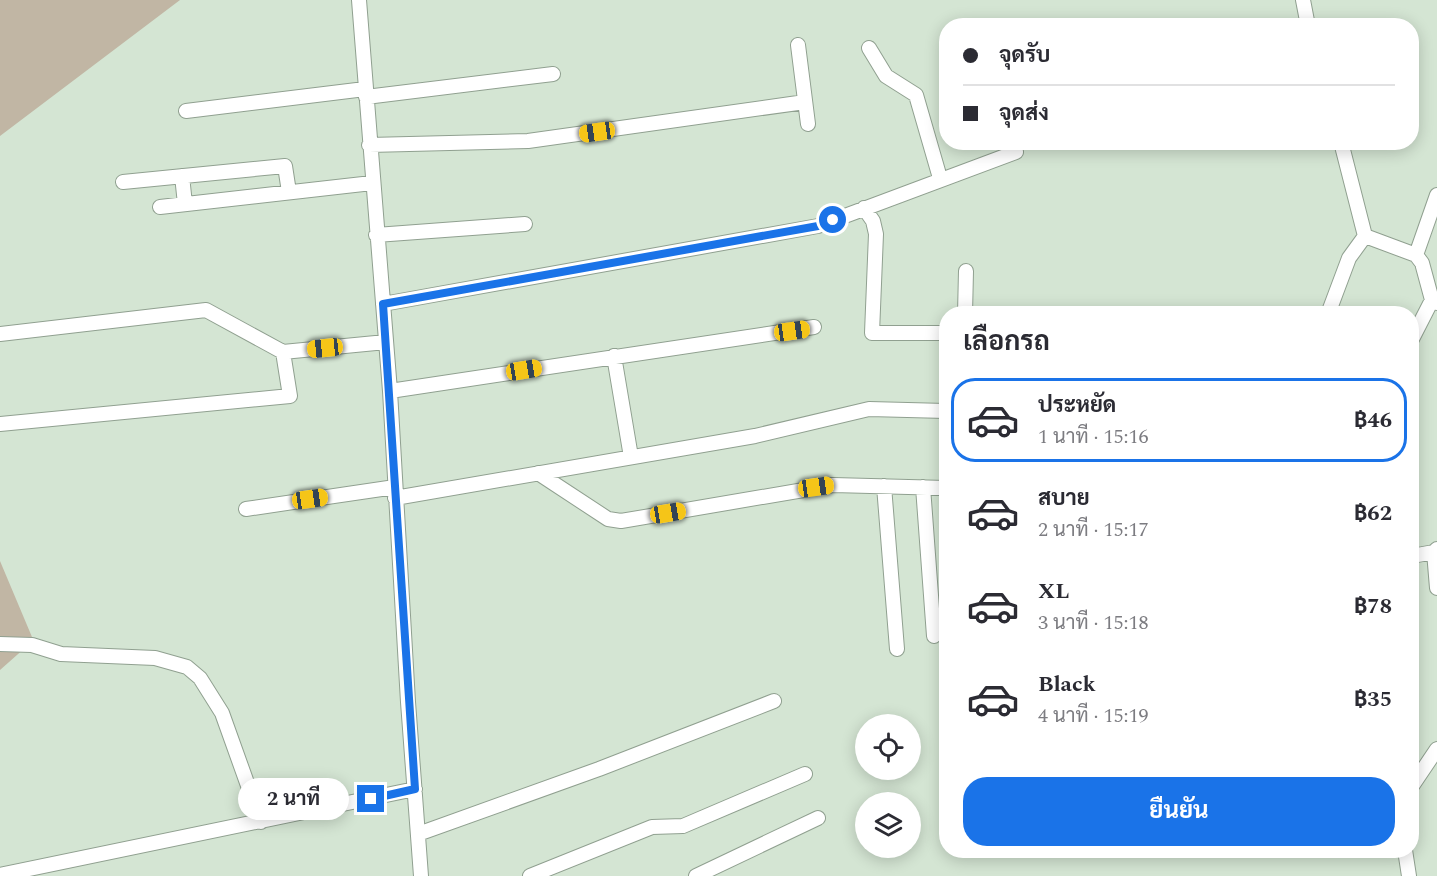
<!DOCTYPE html>
<html lang="th">
<head>
<meta charset="utf-8">
<style>
	:root { --surface:#fff; --page:#f2f2f3; --text:#2b2b33; --muted:#7c7c81; --line:#e1e1e2; --accent:#1a73e8 }
	body { margin:0; font-family:Spectral,Sarabun,serif; background:var(--page); color:var(--text); height:100vh; display:flex; flex-direction:column; font-size:22px; white-space:nowrap }
	* { box-sizing:border-box; margin:0 }
	p { font-size:20px; color:var(--muted) }
	.icon { flex:none; width:33px; height:33px; fill:none; stroke:currentColor; stroke-width:2; stroke-linecap:round; stroke-linejoin:round }
	.map { position:relative; flex:1; overflow:hidden }
	.sheet { position:absolute; left:939px; top:306px; width:480px; height:552px; display:flex; flex-direction:column; background:var(--surface); border-radius:24px; box-shadow:0 3px 15px #0003 }
	.sheet>* { flex:none }
	.banner { position:absolute; left:939px; top:18px; width:480px; height:132px; border-radius:24px; box-shadow:0 3px 15px #0003; display:grid; align-content:center; height:132px; padding:0 24px; background:var(--surface) }
	.tools { position:absolute; left:855px; top:714px; display:grid; gap:12px }
	.tools a { display:grid; place-items:center; width:66px; height:66px; border-radius:50%; background:var(--surface); box-shadow:0 3px 15px #0003; font-size:30px }
	.end { position:absolute; width:27px; height:27px; margin:-14px; border:8px solid #1a73e8; background:#fff; box-shadow:0 0 0 3px #fff }
	.from { border-radius:50% }
	.bubble { position:absolute; height:42px; border-radius:21px; background:var(--surface); box-shadow:0 3px 15px #0003; font-size:20px; font-weight:700; line-height:42px; text-align:center }
	.car { position:absolute; width:18px; height:36px; margin:-18px -9px; border-radius:8px; box-shadow:0 0 4px 2px #0007; background:linear-gradient(#f5c518 24%,#345 0 40%,#f5c518 0 76%,#345 0 86%,#f5c518 0) }
	.banner b { display:flex; align-items:center; gap:21px; height:57px; font-size:22px }
	.banner b+b { border-top:2px solid var(--line) }
	.banner i { width:15px; height:15px; background:var(--text) }
	ul { padding:0; list-style:none }
	li { display:flex; align-items:center; gap:18px; height:84px; margin:0 12px 9px; padding:0 12px; border:3px solid transparent; border-radius:24px }
	li div { flex:1 }
	li b { display:block; font-size:22px }
	li em { font-style:normal; font-weight:700 }
	li.selected { border-color:var(--accent) }
	li>.icon { width:54px; height:54px; stroke-width:1.5 }
	h2 { padding:0 24px; font-size:27px; line-height:72px }
	.cta { display:flex; gap:12px; margin-top:auto; padding:12px 24px }
	.cta a { flex:1; height:69px; border-radius:24px; background:var(--accent); color:#fff; font-size:24px; font-weight:700; line-height:69px; text-align:center }
	.map>svg:first-child { display:block }
	.green { fill:#c1b6a4 }
	.lines { fill:none; stroke-linecap:round; stroke-linejoin:round }
	.minor-casing { stroke:#90a090; stroke-width:16 }
	.minor { stroke:#fff; stroke-width:14 }
	.route { stroke:#1a73e8; stroke-width:8 }
</style>
</head>
<body>
<div class="map">
<svg width="1437" height="876" viewBox="0 0 1437 876">
	<rect width="100%" height="100%" fill="#d4e5d3"/>
	<!-- green -->
	<path class="green" d="M0,0H180L0,136Z
		M0,561L32,637L26,647L0,670Z"/>
	<g class="lines">
		<!-- minor casing -->
		<g class="minor-casing">
			<path id="minor" d="M359,0L390,391L408,702L421,876
				M1303,0L1308,26
				M798,45L808,124
				M869,48L886,76L916,95L940,178
				M366,97L553,74
				M186,111L365,89
				M1341,142L1365,236
				M369,145L528,141L805,102
				M182,176L185,204
				M123,182L285,166L289,192
				M160,207L372,183
				M864,208L873,221L876,234L872,333H946
				M376,235L525,224
				M1365,236L1416,255L1422,263L1432,300L1437,303
				M1416,255L1437,195
				M383,304L818,226L1016,152
				M965,314L966,271
				M1328,314L1349,258L1365,236
				M0,334L206,310L283,352L386,342
				M1412,339L1432,300
				M614,356L631,457
				M390,391L814,327
				M0,424L290,396L283,352
				M538,473L608,519L621,521L833,485L946,488
				M884,486L897,649
				M923,487L934,636
				M395,498L755,436L869,409L946,411
				M246,509L395,487
				M1434,552L1437,588
				M1412,556L1434,552L1437,549
				M0,644L32,645L61,654L155,658L187,667L200,678L222,713L261,822
				M1412,786L1437,749
				M418,834L599,769L774,701
				M1405,850L1409,876
				M0,875L415,789
				M530,876L652,827L683,826L805,774
				M696,876L818,818"/>
		</g>
		<!-- minor -->
		<use href="#minor" class="minor"/>
	</g>
	<g class="lines">
		<!-- route -->
		<path class="route" d="M371,799L415,789L383,304L818,226L833,220"/>
	</g>
</svg>
<div class="tools">
<a><svg class="icon" aria-label="locate" viewBox="0 0 24 24"><circle cx="12" cy="12" r="6"/><path d="M12 2v4M12 18v4M2 12h4M18 12h4"/></svg></a>
<a><svg class="icon" aria-label="layers" viewBox="0 0 24 24"><path d="M12 4l9 5-9 5-9-5zM3 14l9 5 9-5"/></svg></a>
</div>
<i class="end from" style="left:833px;top:220px"></i>
<i class="end" style="left:371px;top:799px"></i>
<div class="bubble" style="left:238px;top:778px;width:111px">2 นาที</div>
<i class="car" style="left:597px;top:132px;rotate:262deg"></i>
<i class="car" style="left:792px;top:331px;rotate:82deg"></i>
<i class="car" style="left:325px;top:348px;rotate:264deg"></i>
<i class="car" style="left:524px;top:370px;rotate:81deg"></i>
<i class="car" style="left:816px;top:487px;rotate:82deg"></i>
<i class="car" style="left:310px;top:499px;rotate:82deg"></i>
<i class="car" style="left:668px;top:513px;rotate:81deg"></i>
<div class="banner">
<b><i class="from"></i>จุดรับ</b>
<b><i></i>จุดส่ง</b>
</div>
<section class="sheet">
<h2>เลือกรถ</h2>
<ul>
<li class="selected"><svg class="icon" aria-label="car" viewBox="0 0 24 24"><path d="M5 17H2v-5l4-1 3-4h7l3 4 3 1v5h-3M9 17h6M6 11h13"/><circle cx="7" cy="17" r="2"/><circle cx="17" cy="17" r="2"/></svg><div><b>ประหยัด</b><p>1 นาที · 15:16</p></div><em>฿46</em></li>
<li><svg class="icon" aria-label="car" viewBox="0 0 24 24"><path d="M5 17H2v-5l4-1 3-4h7l3 4 3 1v5h-3M9 17h6M6 11h13"/><circle cx="7" cy="17" r="2"/><circle cx="17" cy="17" r="2"/></svg><div><b>สบาย</b><p>2 นาที · 15:17</p></div><em>฿62</em></li>
<li><svg class="icon" aria-label="car" viewBox="0 0 24 24"><path d="M5 17H2v-5l4-1 3-4h7l3 4 3 1v5h-3M9 17h6M6 11h13"/><circle cx="7" cy="17" r="2"/><circle cx="17" cy="17" r="2"/></svg><div><b>XL</b><p>3 นาที · 15:18</p></div><em>฿78</em></li>
<li><svg class="icon" aria-label="car" viewBox="0 0 24 24"><path d="M5 17H2v-5l4-1 3-4h7l3 4 3 1v5h-3M9 17h6M6 11h13"/><circle cx="7" cy="17" r="2"/><circle cx="17" cy="17" r="2"/></svg><div><b>Black</b><p>4 นาที · 15:19</p></div><em>฿35</em></li>
</ul>
<div class="cta"><a>ยืนยัน</a></div>
</section>
</div>
</body>
</html>
